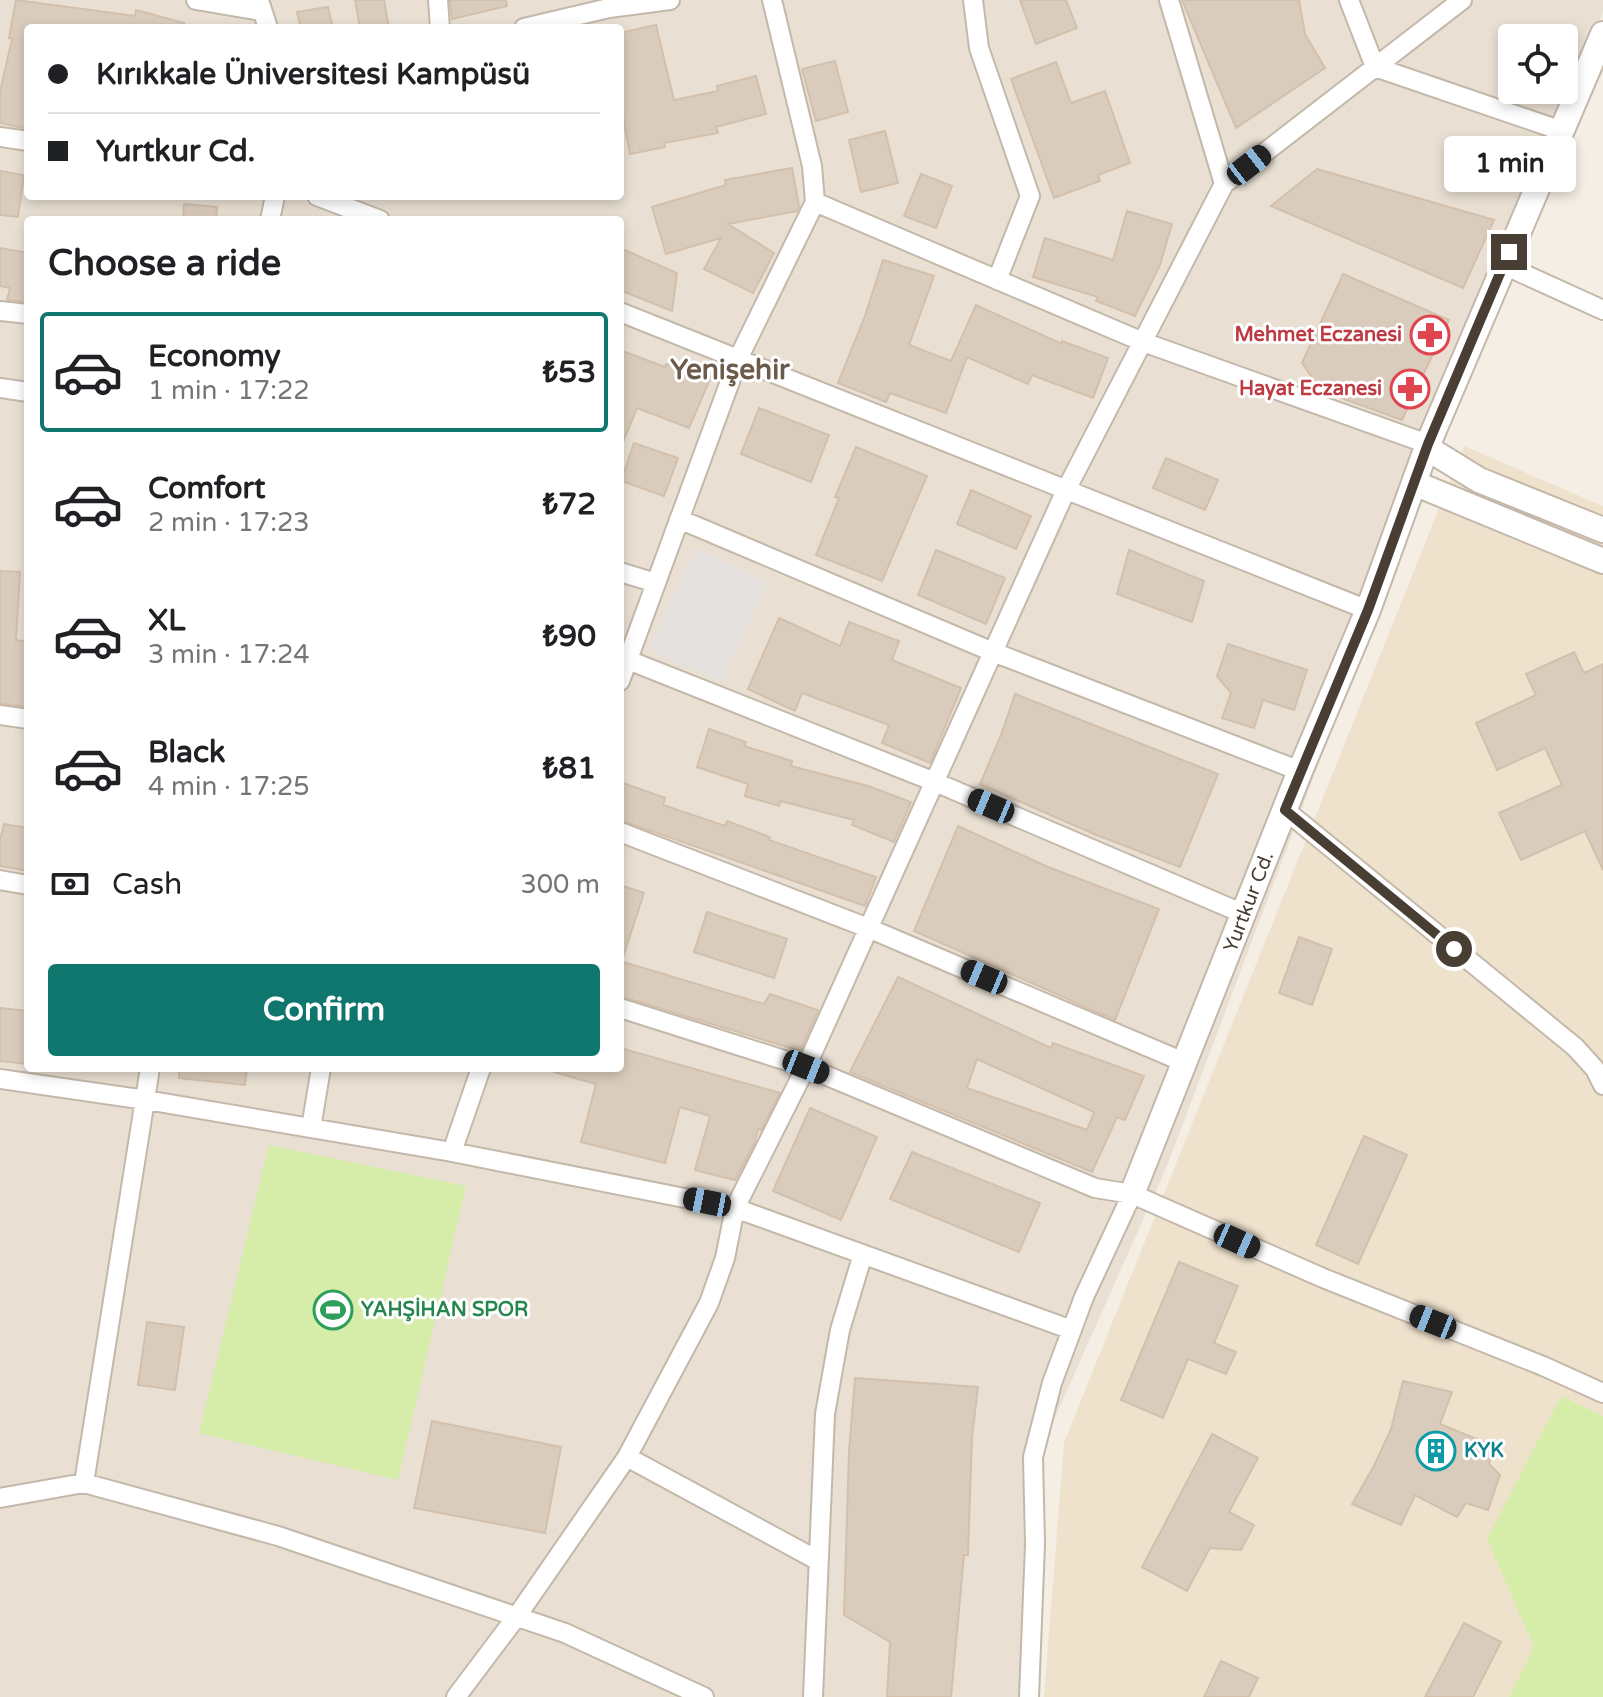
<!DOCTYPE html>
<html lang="en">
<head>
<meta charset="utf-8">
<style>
	:root { --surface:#fff; --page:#f2f2f2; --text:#202124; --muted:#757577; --line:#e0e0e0; --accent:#0f766e }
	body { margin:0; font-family:"Varela Round",sans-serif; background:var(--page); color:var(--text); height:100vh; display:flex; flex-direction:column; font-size:30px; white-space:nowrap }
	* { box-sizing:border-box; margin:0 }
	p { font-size:26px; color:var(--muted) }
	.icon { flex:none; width:44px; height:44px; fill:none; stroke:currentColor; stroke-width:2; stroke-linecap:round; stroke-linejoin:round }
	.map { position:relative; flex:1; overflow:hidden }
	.sheet { position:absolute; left:24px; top:216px; width:600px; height:856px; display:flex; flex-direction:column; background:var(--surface); border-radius:8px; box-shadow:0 4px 12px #0003 }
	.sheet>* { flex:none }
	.banner { position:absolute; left:24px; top:24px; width:600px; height:176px; border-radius:8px; box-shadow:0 4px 12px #0003; display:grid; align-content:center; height:176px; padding:0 24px; background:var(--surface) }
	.buttons { position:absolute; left:1498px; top:24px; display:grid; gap:16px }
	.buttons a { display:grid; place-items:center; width:80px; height:80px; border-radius:8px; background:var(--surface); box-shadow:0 4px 12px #0003; font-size:40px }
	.end { position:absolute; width:36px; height:36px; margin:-18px; border:10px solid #483e34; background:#fff; box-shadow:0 0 0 4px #fff }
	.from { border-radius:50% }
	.bubble { position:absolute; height:56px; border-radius:8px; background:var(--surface); box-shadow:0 4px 12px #0003; font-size:26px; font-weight:700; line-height:56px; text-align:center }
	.car { position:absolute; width:24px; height:48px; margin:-24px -12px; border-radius:10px; box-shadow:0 0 6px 2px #0007; background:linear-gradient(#222 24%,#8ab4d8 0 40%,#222 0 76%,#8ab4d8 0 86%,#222 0) }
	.banner b { display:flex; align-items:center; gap:28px; height:76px; font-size:30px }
	.banner b+b { border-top:2px solid var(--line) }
	.banner i { width:20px; height:20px; background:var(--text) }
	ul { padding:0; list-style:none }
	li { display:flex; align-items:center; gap:24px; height:120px; margin:0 16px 12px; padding:0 8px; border:4px solid transparent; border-radius:8px }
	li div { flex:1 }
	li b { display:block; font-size:30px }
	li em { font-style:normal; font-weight:700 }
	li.on { border-color:var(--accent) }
	li>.icon { width:72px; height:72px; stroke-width:1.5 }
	h2 { padding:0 24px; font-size:36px; line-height:96px }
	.pay { display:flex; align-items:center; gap:20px; height:88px; padding:0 24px; font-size:30px }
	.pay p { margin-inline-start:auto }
	.cta { display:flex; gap:16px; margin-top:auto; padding:16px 24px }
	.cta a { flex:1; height:92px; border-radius:8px; background:var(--accent); color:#fff; font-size:32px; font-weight:700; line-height:92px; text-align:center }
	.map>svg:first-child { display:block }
	.residential { fill:#e9e0d3; fill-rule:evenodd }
	.education { fill:#efe2cd }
	.green { fill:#d5eda9 }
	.parking { fill:#e5e1de }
	.building { fill:#daccbc; stroke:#d3c0ac; stroke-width:2; fill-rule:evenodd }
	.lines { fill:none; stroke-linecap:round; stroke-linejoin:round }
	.minor-casing { stroke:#c4b8aa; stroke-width:22 }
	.tertiary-casing { stroke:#c4b8aa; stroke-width:28 }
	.minor { stroke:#fff; stroke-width:18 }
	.tertiary { stroke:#fff; stroke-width:24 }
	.route { stroke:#483e34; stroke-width:10 }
	.labels { text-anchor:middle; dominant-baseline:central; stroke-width:6; stroke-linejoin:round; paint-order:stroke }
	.health-label { font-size:20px; font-weight:bold; fill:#be3a42; stroke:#fff; text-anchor:end }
	.street-label { font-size:20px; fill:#483e34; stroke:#fff }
	.leisure-label { font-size:20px; font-weight:bold; fill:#27864d; stroke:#fff; text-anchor:start }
	.culture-label { font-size:20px; font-weight:bold; fill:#0d838f; stroke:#fff; text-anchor:start }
	.district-label { font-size:28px; font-weight:bold; fill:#6c5b4a; stroke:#fff }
</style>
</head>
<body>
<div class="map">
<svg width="1603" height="1697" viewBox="0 0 1603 1697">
	<rect width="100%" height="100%" fill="#f4eee5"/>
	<!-- residential -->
	<path class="residential" d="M0,0H1603V11L1167,1166L1041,1449L1019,1697H0ZM28,28H620V196H28ZM1512,38H1564V90H1512ZM28,220H620V1068H28Z"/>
	<!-- education -->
	<path class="education" d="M1464,446L1603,506V1697H1044L1064,1443Z"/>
	<!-- green -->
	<path class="green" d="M269,1145L466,1186L398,1480L199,1433Z
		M1561,1396L1603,1416V1697H1509L1534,1647L1487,1539Z"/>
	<!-- parking -->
	<path class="parking" d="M696,548L768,582L721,683L649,649Z"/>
	<!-- building -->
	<path class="building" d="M16,0L135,16L136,10L184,23V28H28V129L0,123V92L12,39L9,38Z
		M355,0H384L389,28H360Z
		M450,0H506L507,6L452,19Z
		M1020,0H1066L1077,28L1036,44Z
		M1182,0H1299L1305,34L1325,68L1236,128Z
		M328,7L333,28H301L297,12Z
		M656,25L674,100L718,91L717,86L756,76L766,114L716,127L718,133L664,143L665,147L630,154L620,102V33Z
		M835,61L848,112L816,121L802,69Z
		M1056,62L1071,103L1105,91L1130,163L1098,175L1100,181L1054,198L1011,79Z
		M885,131L898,183L861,192L849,140Z
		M792,168L799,206L797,211L728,224L774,253L753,293L704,269L721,238L666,254L652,207L726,185L725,180Z
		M1317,169L1494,220L1463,288L1271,206Z
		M0,171L24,175L18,217L0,215Z
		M921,174L952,186L936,228L904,216Z
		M184,204L217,207L216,220H183Z
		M1127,211L1172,224L1160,265L1135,316L1096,301L1098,297L1033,277L1045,238L1113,260Z
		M0,248L28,253V302L7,300L10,288L0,286Z
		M620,248L677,273L672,311L620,290Z
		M883,260L934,276L909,345L951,361L976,305L1062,344V341L1108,358L1093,398L1032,375L1028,384L967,357L946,413L890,393L886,402L838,383L865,316Z
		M1343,274L1449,320L1402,420L1344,399L1317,385L1302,363Z
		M620,350L665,367L666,364L711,377L689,428L637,408L620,449Z
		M759,408L829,435L811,482L741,454Z
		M634,443L678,458L664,496L621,481Z
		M856,447L927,476L882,581L816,555L839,498L835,497Z
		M1166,458L1218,480L1205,510L1153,488Z
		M971,490L1031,516L1016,549L957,524Z
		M936,550L1005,578L986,624L918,595Z
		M1129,550L1204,581L1192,622L1117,594Z
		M0,571L20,572L16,640L28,642V707L0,703Z
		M779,618L840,646L849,622L899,641L892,660L961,688L930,763L882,743L889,725L802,693L795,711L748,689Z
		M1228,644L1307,670L1294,710L1263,700L1254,728L1222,718L1231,693L1217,676Z
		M1574,652L1584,673L1603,664V870L1585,831L1521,860L1499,813L1562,785L1545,748L1497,770L1476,723L1536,695L1526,674Z
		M1015,694L1218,774L1180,867L1094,834L980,784L1001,735Z
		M709,729L746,742L744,746L792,761L791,766L868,786L911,802L894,842L852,825L854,820L780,801L779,806L745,796L748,784L697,767Z
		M620,782L665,798L663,805L725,826L727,821L770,837L769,840L876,877L865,906L620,820Z
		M4,824L28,828V871L0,866V840Z
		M958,826L1048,867L1159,909L1115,1020L914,931Z
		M620,885L644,893L623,957H620Z
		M707,912L787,939L774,978L694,952Z
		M1299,937L1332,949L1312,1005L1279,993Z
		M620,961L764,1004L770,994L818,1010L800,1051L620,996Z
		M898,977L1051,1048L1053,1043L1144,1076L1125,1120L1117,1117L1092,1172L850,1072ZM977,1059L1094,1112L1087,1130L967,1088Z
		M0,1008L28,1011V1064L0,1061Z
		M620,1048L780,1093L761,1130L758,1129L754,1144L735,1180L695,1170L710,1116L680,1107L665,1163L581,1142L596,1084L554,1072L555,1068H620Z
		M179,1068H247L245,1085L179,1078Z
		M810,1108L877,1137L841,1220L773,1191Z
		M1364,1136L1407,1155L1358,1264L1316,1245Z
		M912,1152L1040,1203L1019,1252L890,1199Z
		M1179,1262L1238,1286L1214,1343L1236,1352L1226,1374L1188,1359L1163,1418L1121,1400Z
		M147,1322L184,1327L175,1390L138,1385Z
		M855,1378L978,1387L972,1437L968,1555H964L951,1697H887L890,1642L844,1615L849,1452Z
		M1403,1381L1452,1392L1440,1424L1494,1446L1489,1464L1500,1475L1488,1510L1466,1503L1457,1517L1415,1495L1401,1525L1352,1504L1374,1466L1391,1429Z
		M432,1421L561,1447L545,1533L414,1508Z
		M1212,1434L1258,1458L1229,1512L1254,1525L1241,1550L1210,1548L1187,1591L1142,1567Z
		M1464,1623L1501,1642L1473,1697H1425Z
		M1221,1661L1258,1678L1249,1697H1204Z"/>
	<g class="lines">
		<!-- minor casing -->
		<g class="minor-casing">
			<path id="minor" d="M196,0L261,11
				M259,0L268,28
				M438,0L440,28
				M973,0L979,48L1030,196L997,280
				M1169,0L1224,184
				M1349,0L1375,67L1562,131
				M524,28L609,8L670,0
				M0,137L28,141
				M317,196L380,220
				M815,202L1143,342L1428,444
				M270,220L275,196
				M1504,265L1603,310
				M0,311L28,314
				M620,312L1368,610
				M0,388L28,392
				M679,519L993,652L1300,771
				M620,572L656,583
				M628,660L935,782L1244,914
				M620,681L739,357L815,202L812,166L772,0
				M0,715L28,719
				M1285,810L1575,1047L1595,1069L1603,1085
				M620,832L868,928L1186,1063
				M0,880L28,885
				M620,1008L806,1067L1095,1188L1132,1194L1323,1278L1543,1366L1603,1393
				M0,1079L146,1100L452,1152L735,1208L1072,1330
				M311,1128L321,1068
				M452,1152L481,1068
				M627,1457L817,1560
				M84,1483L150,1068
				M0,1498L84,1483L278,1536L565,1633L704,1697
				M456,1697L517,1616L627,1457L709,1303L725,1258L735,1208L806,1067L1066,490L1224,184L1462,0
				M813,1697L825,1414L840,1330L863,1254
				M1029,1697L1035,1544L1033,1457L1052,1383L1084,1297L1132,1194"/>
		</g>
		<!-- tertiary casing -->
		<g class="tertiary-casing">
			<path id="tertiary" d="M1427,448L1479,480L1603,530
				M1414,483L1603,561
				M1132,1194L1300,771L1368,610L1428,444L1603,34"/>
		</g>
		<!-- minor -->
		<use href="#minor" class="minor"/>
		<!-- tertiary -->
		<use href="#tertiary" class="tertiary"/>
	</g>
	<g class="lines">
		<!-- route -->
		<path class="route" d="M1454,949L1285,810L1368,610L1428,444L1509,252"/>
	</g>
	<!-- icons -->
	<defs>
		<g id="pharmacy-ring" transform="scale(2)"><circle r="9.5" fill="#fff" stroke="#e0444e" stroke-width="1.5"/><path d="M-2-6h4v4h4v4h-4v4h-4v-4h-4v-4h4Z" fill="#e0444e"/></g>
		<g id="stadium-ring" transform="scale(2)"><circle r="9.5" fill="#fff" stroke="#2e9e5b" stroke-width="1.5"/><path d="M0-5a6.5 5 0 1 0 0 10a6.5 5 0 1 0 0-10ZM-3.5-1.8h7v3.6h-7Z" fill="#2e9e5b"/></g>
		<g id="building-ring" transform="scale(2)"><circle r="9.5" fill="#fff" stroke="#0f9aa8" stroke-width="1.5"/><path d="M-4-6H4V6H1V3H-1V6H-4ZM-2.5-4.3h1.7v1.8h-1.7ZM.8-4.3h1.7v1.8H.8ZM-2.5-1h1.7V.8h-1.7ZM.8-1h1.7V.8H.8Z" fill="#0f9aa8"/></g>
	</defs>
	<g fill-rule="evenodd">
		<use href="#pharmacy-ring" x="1430" y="335"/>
		<use href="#pharmacy-ring" x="1410" y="389"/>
		<use href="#stadium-ring" x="333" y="1310"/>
		<use href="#building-ring" x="1436" y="1451"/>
	</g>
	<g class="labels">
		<!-- health labels -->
		<g class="health-label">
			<text x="1402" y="335">Mehmet Eczanesi</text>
			<text x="1382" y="389">Hayat Eczanesi</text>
		</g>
		<!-- street labels -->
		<g class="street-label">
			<text transform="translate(1249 902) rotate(-69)">Yurtkur Cd.</text>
		</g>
		<!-- leisure labels -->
		<g class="leisure-label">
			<text x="361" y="1310">YAHŞİHAN SPOR</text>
		</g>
		<!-- culture labels -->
		<g class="culture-label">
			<text x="1464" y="1451">KYK</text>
		</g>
		<!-- district labels -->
		<g class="district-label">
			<text x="730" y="370">Yenişehir</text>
		</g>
	</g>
</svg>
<div class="buttons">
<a><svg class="icon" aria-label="locate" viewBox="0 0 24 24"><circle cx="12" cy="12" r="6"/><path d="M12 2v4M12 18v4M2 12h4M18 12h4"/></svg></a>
</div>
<i class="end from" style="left:1454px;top:949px"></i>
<i class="end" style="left:1509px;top:252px"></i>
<div class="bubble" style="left:1444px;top:136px;width:132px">1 min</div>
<i class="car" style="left:1249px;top:165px;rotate:52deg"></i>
<i class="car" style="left:991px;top:806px;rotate:293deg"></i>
<i class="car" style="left:984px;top:977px;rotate:293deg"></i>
<i class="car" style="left:806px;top:1067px;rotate:112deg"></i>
<i class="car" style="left:707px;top:1202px;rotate:281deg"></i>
<i class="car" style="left:1237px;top:1241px;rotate:114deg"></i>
<i class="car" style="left:1433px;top:1322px;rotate:292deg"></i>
<div class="banner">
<b><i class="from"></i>Kırıkkale Üniversitesi Kampüsü</b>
<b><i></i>Yurtkur Cd.</b>
</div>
<section class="sheet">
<h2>Choose a ride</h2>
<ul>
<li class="on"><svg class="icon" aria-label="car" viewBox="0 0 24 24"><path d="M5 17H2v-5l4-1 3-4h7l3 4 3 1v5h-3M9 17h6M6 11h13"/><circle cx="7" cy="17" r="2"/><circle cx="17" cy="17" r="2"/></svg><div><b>Economy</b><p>1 min · 17:22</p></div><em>₺53</em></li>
<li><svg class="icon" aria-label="car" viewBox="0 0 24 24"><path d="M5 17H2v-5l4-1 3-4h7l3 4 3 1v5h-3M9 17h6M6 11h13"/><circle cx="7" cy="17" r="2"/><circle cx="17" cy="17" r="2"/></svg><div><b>Comfort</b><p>2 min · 17:23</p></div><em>₺72</em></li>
<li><svg class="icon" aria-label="car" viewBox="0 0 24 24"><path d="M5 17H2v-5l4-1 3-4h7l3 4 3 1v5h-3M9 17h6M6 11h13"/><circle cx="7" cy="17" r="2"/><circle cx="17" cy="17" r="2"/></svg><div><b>XL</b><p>3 min · 17:24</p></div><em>₺90</em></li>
<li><svg class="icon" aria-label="car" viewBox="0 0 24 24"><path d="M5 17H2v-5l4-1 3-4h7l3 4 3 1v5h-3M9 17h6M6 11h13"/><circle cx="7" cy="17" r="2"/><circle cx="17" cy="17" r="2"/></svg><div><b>Black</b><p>4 min · 17:25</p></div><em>₺81</em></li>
</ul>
<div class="pay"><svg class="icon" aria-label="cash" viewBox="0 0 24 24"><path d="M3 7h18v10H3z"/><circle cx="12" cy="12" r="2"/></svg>Cash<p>300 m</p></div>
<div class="cta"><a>Confirm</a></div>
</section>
</div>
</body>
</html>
